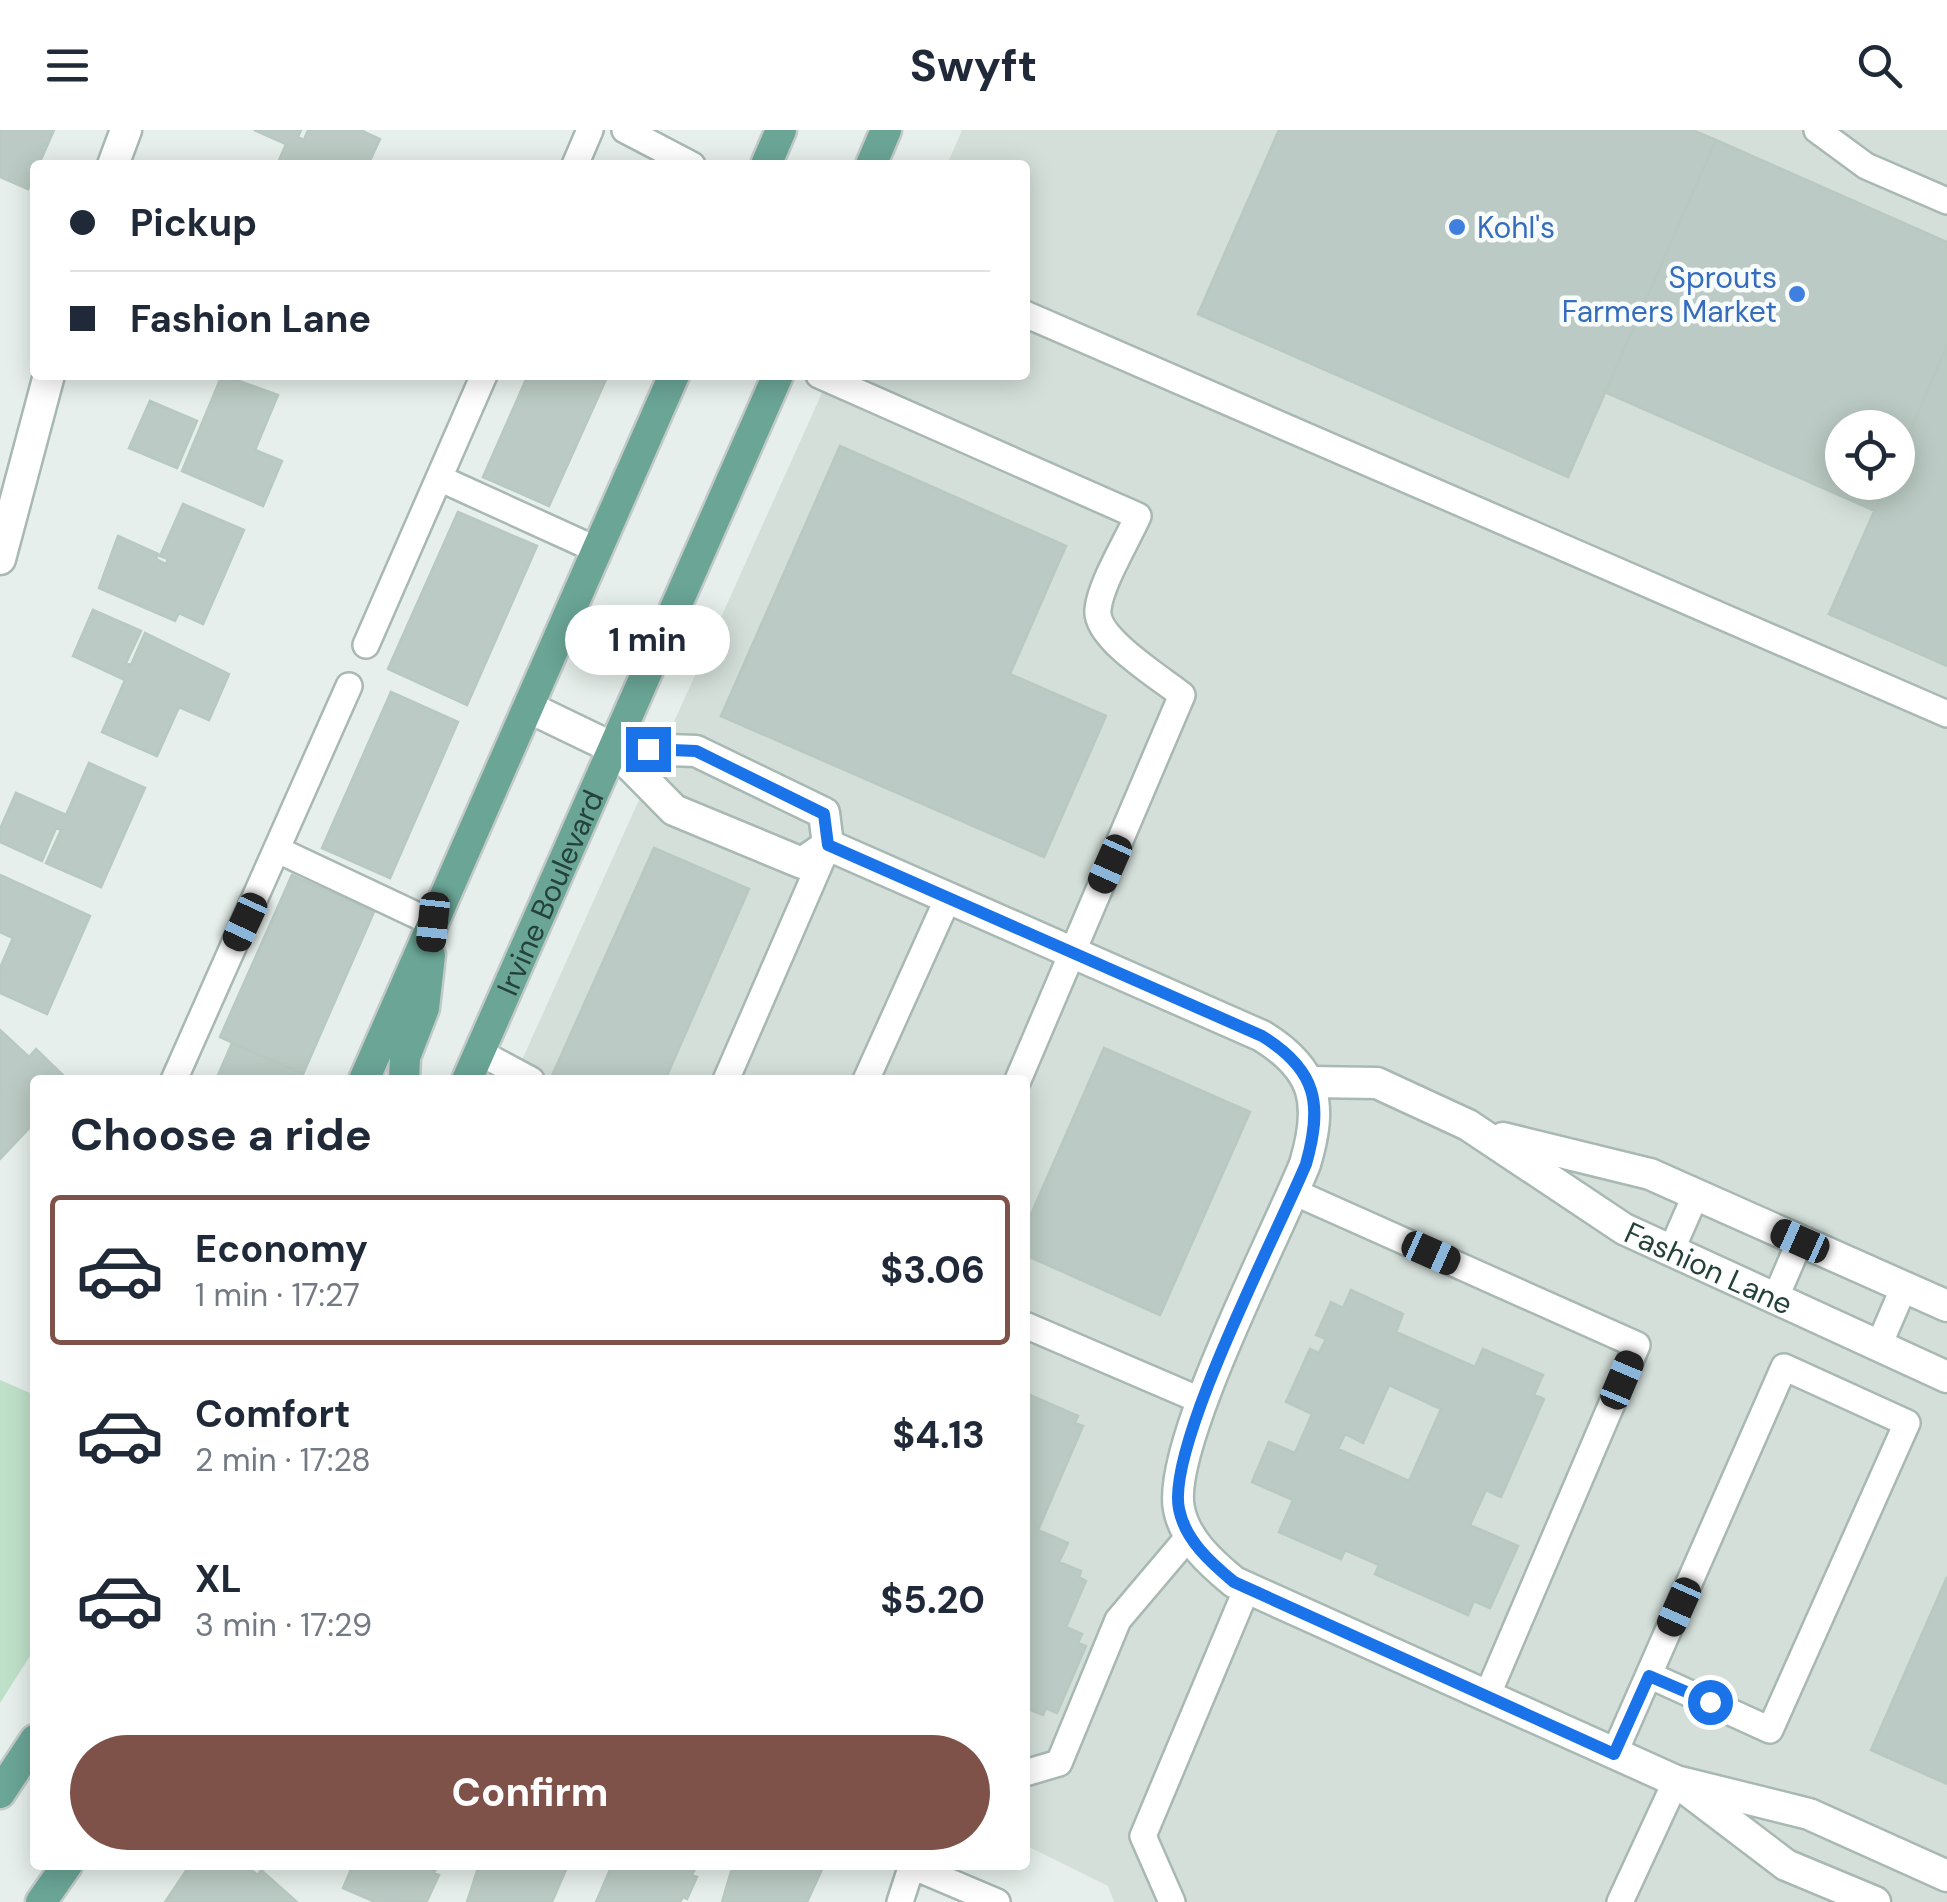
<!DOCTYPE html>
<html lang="en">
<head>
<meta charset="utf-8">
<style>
	:root { --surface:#fff; --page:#f6f6f7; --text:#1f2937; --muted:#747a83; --line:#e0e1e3; --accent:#7f5249 }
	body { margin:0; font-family:"DM Sans",sans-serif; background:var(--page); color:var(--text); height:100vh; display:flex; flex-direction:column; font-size:38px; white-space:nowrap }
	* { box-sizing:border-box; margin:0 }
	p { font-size:32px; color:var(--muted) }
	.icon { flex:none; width:55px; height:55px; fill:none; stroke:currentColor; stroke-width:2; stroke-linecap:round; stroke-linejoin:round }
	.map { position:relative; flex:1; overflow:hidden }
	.side { position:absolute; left:30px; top:945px; width:1000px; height:795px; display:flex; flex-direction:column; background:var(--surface); border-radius:10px; box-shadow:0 5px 25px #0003 }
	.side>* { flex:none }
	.top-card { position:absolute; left:30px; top:30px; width:1000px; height:220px; border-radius:10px; box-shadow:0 5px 25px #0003; display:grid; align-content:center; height:220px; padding:0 40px; background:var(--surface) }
	.tools { position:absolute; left:1825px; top:280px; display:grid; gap:20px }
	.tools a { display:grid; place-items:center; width:90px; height:90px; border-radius:50%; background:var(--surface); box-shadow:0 5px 25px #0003; font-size:50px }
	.end { position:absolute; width:45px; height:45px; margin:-22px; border:12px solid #1a73e8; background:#fff; box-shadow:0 0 0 5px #fff }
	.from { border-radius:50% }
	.bubble { position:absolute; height:70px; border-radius:35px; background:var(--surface); box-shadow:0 5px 25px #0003; font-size:32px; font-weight:700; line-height:70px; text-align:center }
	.car { position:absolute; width:30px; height:60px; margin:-30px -15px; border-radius:12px; box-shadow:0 0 8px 2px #0007; background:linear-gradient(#222 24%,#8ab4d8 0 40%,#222 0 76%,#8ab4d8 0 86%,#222 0) }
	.top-card b { display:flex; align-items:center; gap:35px; height:95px; font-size:38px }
	.top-card b+b { border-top:2px solid var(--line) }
	.top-card i { width:25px; height:25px; background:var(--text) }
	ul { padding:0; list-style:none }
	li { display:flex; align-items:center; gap:30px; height:150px; margin:0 20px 15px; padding:0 20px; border:5px solid transparent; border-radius:10px }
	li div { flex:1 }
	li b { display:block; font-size:38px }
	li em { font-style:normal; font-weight:700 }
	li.current { border-color:var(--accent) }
	li>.icon { width:90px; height:90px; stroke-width:1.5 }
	h2 { padding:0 40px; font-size:45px; line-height:120px }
	.primary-button { display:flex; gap:20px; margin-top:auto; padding:20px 40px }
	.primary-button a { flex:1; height:115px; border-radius:60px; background:var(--accent); color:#fff; font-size:40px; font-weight:700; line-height:115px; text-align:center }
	header { display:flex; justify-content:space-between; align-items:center; height:130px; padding:0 40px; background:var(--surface); font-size:45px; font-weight:700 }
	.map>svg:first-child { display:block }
	.built { fill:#d4dfda; fill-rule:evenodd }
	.green { fill:#bfe0c8 }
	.building { fill:#bbcac4; stroke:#b8c9c2; stroke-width:2.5; fill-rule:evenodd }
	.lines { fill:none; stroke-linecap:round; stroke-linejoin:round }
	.service-casing { stroke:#a8b8b2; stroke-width:30 }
	.minor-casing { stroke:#a8b8b2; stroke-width:35 }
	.primary-casing { stroke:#c2cac8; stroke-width:35 }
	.service { stroke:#fff; stroke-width:25 }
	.minor { stroke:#fff; stroke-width:30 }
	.primary { stroke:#6aa596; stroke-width:30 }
	.route { stroke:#1a73e8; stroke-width:12 }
	.shop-dot { fill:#3f7fe0; stroke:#f7fbf9; stroke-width:4 }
	.labels { text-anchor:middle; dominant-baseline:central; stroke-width:9; stroke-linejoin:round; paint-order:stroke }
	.shop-label { font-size:30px; fill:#366cbe; stroke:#f7fbf9; text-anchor:start }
	.street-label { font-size:30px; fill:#24423a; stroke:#f7fbf9 }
</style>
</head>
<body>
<header><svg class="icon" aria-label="menu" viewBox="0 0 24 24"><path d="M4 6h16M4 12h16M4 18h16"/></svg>Swyft<svg class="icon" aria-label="search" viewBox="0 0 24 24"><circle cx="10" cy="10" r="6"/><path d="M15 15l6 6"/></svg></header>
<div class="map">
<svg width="1947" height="1772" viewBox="0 0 1947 1772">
	<rect width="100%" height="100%" fill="#e6efeb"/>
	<!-- built -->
	<path class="built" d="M962,0H1947V1772H1114L1108,1756L1025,1715V950H513L830,245H1025V35H947ZM1842,298H1898V352H1842Z"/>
	<!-- green -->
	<path class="green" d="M0,1250L35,1265V1518L0,1573Z"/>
	<!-- building -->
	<path class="building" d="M0,0H54L28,59L0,47Z
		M254,0H301L298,7L304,10L308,0H360L380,9L368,35H277L286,14Z
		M1279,0H1692L1716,10L1568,347L1198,184Z
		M1716,10L1947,112V216L1898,329V298H1842V352H1887L1875,381L1605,262Z
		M1947,216V536L1829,484L1887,352H1898V329Z
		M222,245L278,265L255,320L282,331L263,376L182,341Z
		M528,245H608L549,376L483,347Z
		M150,271L197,291L177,338L129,318Z
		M840,316L1066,416L1010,544L1106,586L1044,727L721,586Z
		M183,374L244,400L203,494L179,483L175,491L99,458L118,406L158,424L156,429L166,434L168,429L160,426Z
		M458,382L537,416L467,575L388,539Z
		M93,480L141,501L126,533L131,535L145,503L229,544L209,590L179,577L157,626L102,602L125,550L73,526Z
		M391,562L458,592L390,748L322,718Z
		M89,633L145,658L101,757L46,733L61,700L56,698L42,731L0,712V699L16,663L66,685Z
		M654,718L749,759L665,950H555L551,948Z
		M0,745L90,786L47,884L0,863V838L13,808L0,802Z
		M292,745L374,782L303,944L220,907Z
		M0,900L29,927L36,919L68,950H35V992L0,1029Z
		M232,913L303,944L300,950H216Z
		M1104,918L1250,982L1160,1185L1025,1125V1098Z
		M1351,1160L1403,1184L1396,1202L1475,1237L1483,1219L1543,1245L1534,1265L1544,1269L1501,1367L1486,1360L1470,1395L1518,1416L1490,1478L1474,1471L1468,1485L1375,1444L1379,1435L1345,1420L1341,1429L1279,1402L1293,1370L1252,1352L1269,1312L1295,1323L1312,1284L1286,1272L1310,1219L1319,1223L1326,1209L1316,1205L1331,1172L1343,1178ZM1389,1255L1441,1279L1409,1351L1338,1319L1345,1304L1363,1313Z
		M1025,1263L1078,1286L1075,1293L1083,1296L1038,1400L1068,1413L1059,1432L1081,1441L1079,1447L1086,1451L1066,1497L1082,1504L1078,1513L1086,1516L1057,1583L1046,1578L1043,1585L1025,1578Z
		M1947,1447V1654L1871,1620Z
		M190,1735H244L258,1745L261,1740L297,1772H165Z
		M353,1735H438L434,1743L439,1745L427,1771L375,1772L343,1758Z
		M483,1735H568L552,1772H467L478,1738Z
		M612,1735H697L692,1745L697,1747L687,1769L683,1767L680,1772H596Z
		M733,1735H819L823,1737L807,1772H722Z"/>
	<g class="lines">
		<!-- service casing -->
		<g class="service-casing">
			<path id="service" d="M625,0L692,35
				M1817,0L1866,36L1947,71
				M575,35L590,0
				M1025,184L1947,584
				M819,245L1138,386C1127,411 1101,453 1098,479C1094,508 1161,548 1182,565L1018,950
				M439,348L597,420
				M366,515L484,245
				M278,720L433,793
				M479,922L531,950
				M174,950L349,556
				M726,950L828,715
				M866,950L948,768
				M1294,1062L1637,1215L1487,1566
				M1671,1121L1696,1064
				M1775,1169L1800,1111
				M1025,1195L1202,1271
				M1879,1215L1904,1157
				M1614,1624L1784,1237L1907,1293L1770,1600L1649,1545
				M1025,1643L1059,1633L1118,1490L1190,1405
				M912,1736L997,1772
				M900,1772L912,1735
				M1172,1772L1143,1706L1247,1458
				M1620,1772L1676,1651"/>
		</g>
		<!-- minor casing -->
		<g class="minor-casing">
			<g id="minor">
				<path d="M113,35L126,0"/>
				<path d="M0,429L49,245"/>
				<path d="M528,577L613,618L674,680L802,733L828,715"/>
				<path d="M613,618L696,621L824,683L828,715"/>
				<path d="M828,715L1262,906C1317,940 1323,974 1305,1034C1277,1104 1166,1317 1179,1379C1185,1410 1211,1433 1234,1452L1676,1651L1809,1684L1947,1746"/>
				<path id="s1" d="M1310,952L1377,953L1468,995L1624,1099L1947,1247"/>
				<path d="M1503,1008L1650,1044L1947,1176"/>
				<path d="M1686,1659L1786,1735L1875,1772"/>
			</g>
		</g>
		<!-- primary casing -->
		<g class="primary-casing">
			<g id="primary">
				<path d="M766,35L781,0"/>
				<path d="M871,35L886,0"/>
				<path d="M364,950L674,245"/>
				<path d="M404,950L405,927L424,878L430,825"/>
				<path id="s2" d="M467,950L778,245"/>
				<path d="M0,1663L35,1610"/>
				<path d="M41,1772L67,1735"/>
			</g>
		</g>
		<!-- service -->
		<use href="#service" class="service"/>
		<!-- minor -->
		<use href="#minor" class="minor"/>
		<!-- primary -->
		<use href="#primary" class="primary"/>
	</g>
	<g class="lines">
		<!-- route -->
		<path class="route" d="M648,619L696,621L824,684L828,715L1262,906C1317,940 1323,974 1306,1034C1277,1104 1166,1317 1179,1379C1185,1410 1211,1433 1234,1452L1614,1624L1649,1546L1710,1572"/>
	</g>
	<!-- markers -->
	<g class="shop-dot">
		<circle cx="1457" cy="97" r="10"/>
		<circle cx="1797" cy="164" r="10"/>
	</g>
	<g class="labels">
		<!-- shop labels -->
		<g class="shop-label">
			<text x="1477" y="97">Kohl's</text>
			<text x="1777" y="147" text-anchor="end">Sprouts<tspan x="1777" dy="34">Farmers Market</tspan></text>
		</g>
		<!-- street labels -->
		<g class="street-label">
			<text stroke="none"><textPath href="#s2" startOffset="205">Irvine Boulevard</textPath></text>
			<text stroke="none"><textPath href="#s1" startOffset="448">Fashion Lane</textPath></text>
		</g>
	</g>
</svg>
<div class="tools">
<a><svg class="icon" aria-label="locate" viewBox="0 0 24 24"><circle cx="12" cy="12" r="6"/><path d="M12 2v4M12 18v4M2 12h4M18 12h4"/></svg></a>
</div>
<i class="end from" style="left:1710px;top:1572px"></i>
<i class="end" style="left:648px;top:619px"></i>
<div class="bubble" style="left:565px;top:475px;width:165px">1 min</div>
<i class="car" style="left:1110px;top:734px;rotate:204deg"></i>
<i class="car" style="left:245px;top:792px;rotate:205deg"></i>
<i class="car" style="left:433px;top:792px;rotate:186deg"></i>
<i class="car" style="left:1800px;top:1111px;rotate:294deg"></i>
<i class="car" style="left:1431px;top:1123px;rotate:114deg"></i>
<i class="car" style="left:1622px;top:1250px;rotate:23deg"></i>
<i class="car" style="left:1679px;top:1477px;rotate:204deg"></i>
<div class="top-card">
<b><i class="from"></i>Pickup</b>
<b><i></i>Fashion Lane</b>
</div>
<section class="side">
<h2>Choose a ride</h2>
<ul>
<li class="current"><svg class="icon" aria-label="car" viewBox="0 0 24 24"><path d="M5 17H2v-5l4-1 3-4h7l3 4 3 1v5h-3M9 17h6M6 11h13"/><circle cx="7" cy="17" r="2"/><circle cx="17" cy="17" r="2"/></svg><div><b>Economy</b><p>1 min · 17:27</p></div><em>$3.06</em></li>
<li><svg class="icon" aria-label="car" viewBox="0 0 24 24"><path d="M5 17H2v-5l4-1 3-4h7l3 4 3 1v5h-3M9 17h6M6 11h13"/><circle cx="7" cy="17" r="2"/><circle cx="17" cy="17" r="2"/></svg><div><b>Comfort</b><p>2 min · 17:28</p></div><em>$4.13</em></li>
<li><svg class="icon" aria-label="car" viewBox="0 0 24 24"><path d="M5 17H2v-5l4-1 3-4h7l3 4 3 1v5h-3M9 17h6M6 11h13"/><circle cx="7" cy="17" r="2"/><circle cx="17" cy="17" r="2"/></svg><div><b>XL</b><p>3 min · 17:29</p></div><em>$5.20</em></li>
</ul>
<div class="primary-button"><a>Confirm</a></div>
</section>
</div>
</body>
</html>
